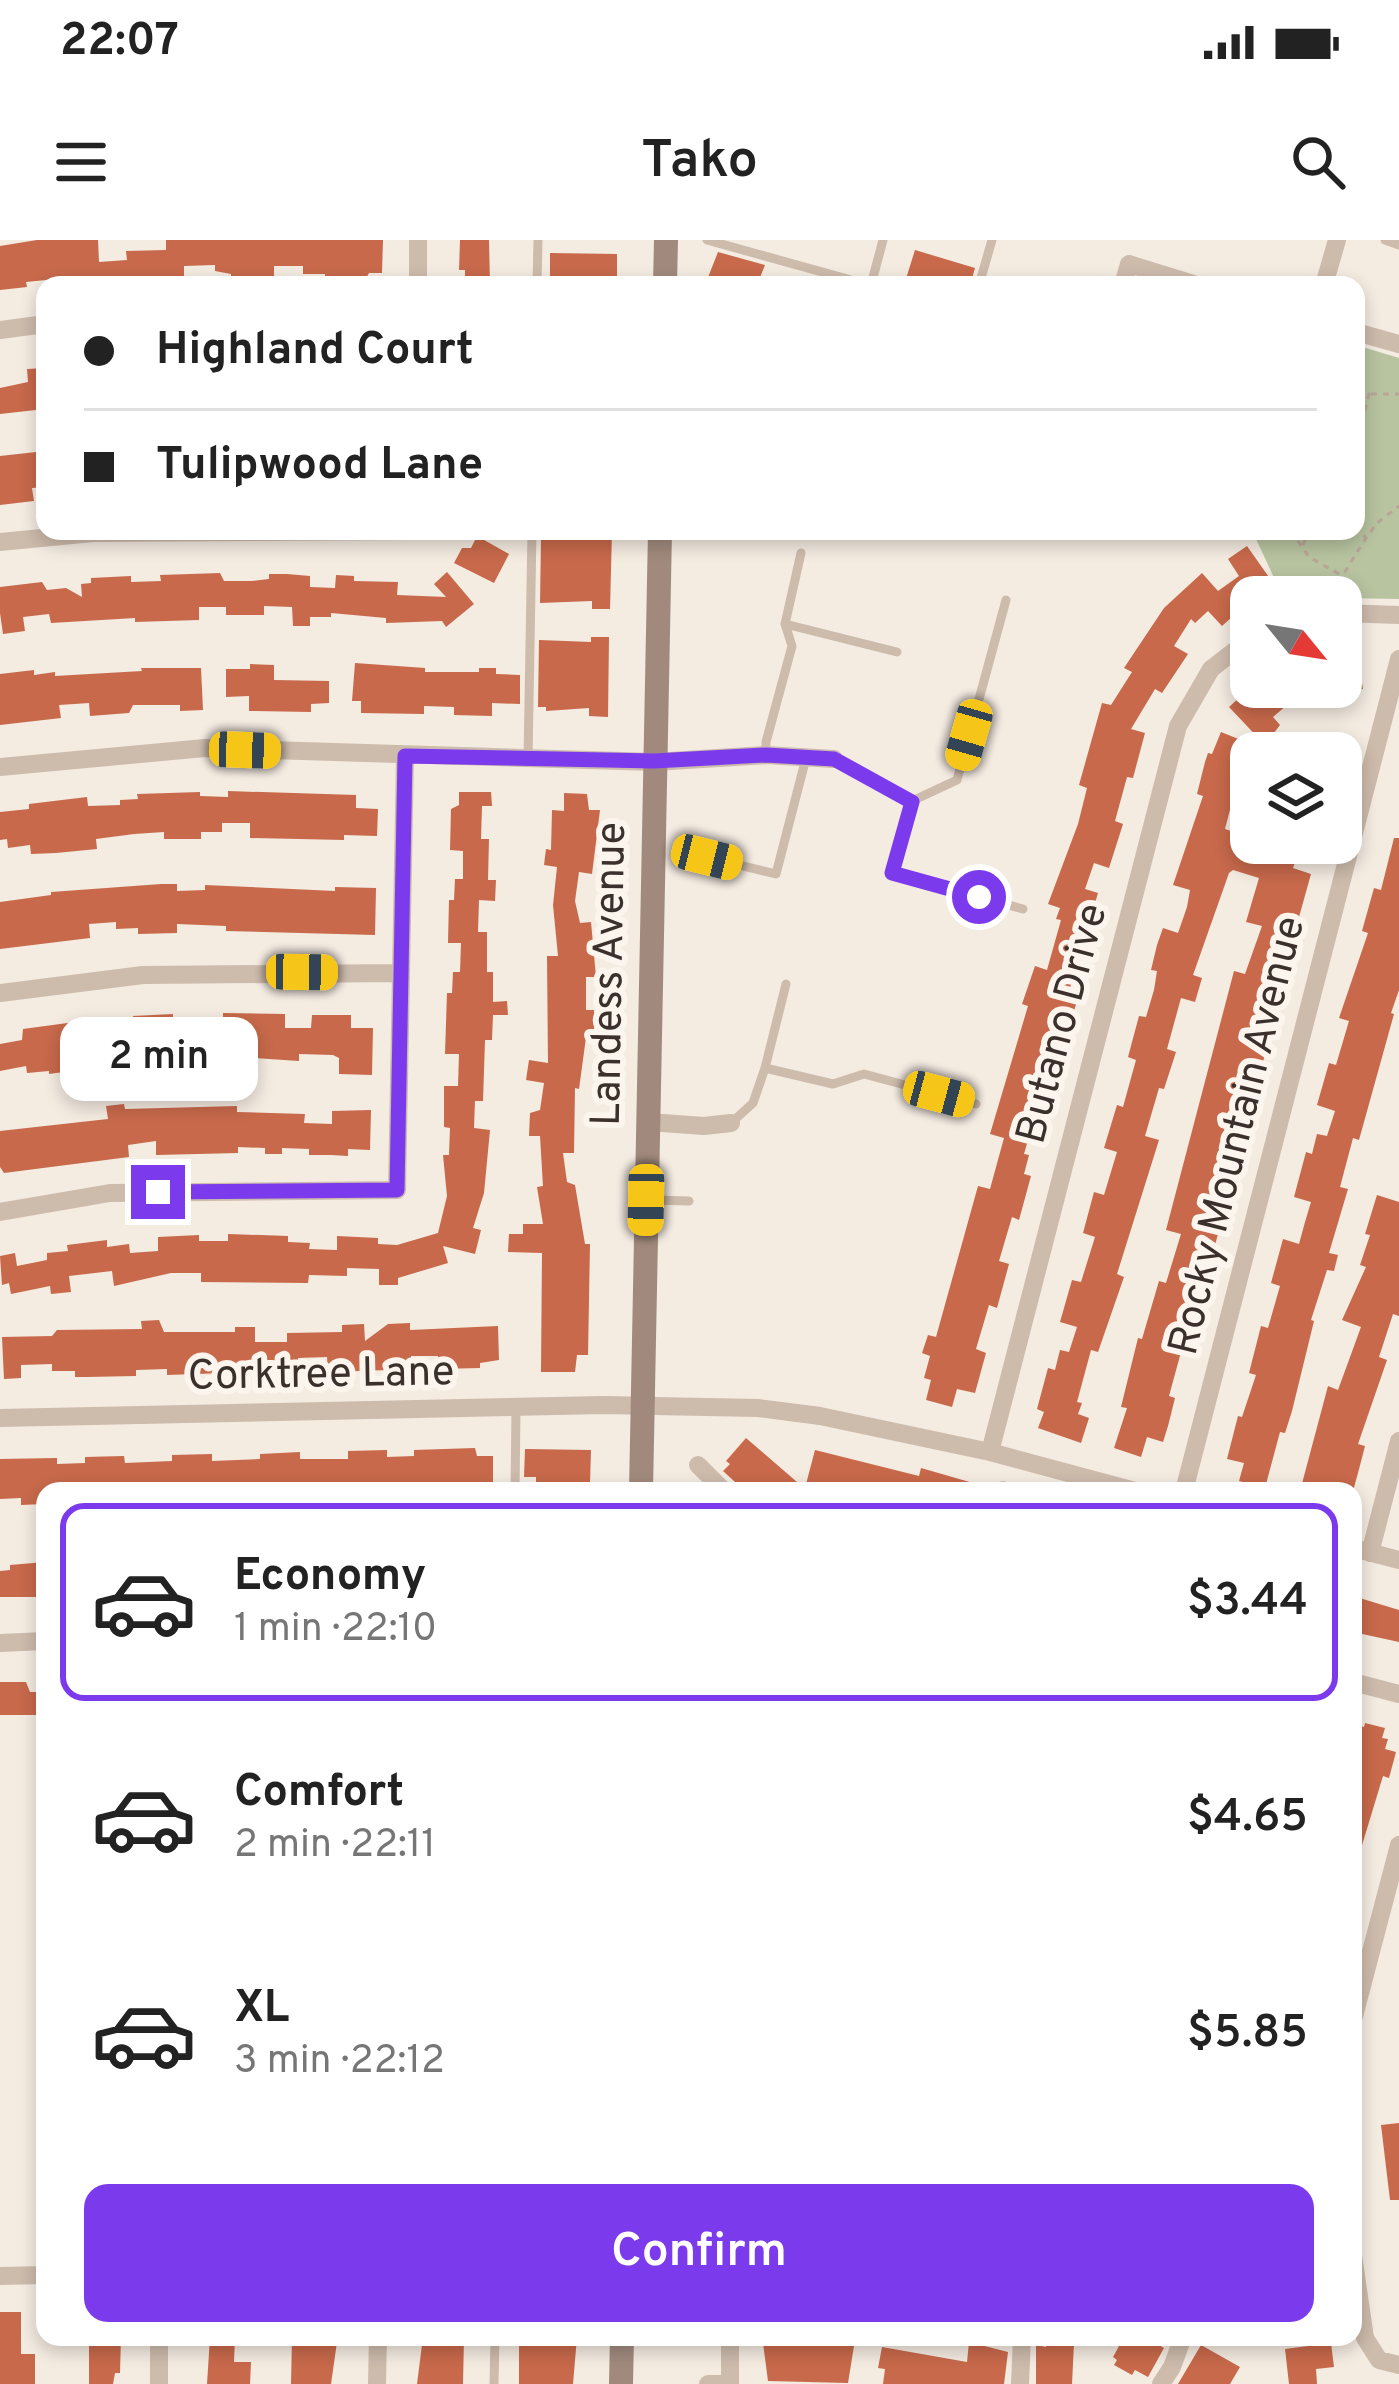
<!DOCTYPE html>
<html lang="en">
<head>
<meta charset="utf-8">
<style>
	:root { --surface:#fff; --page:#f6f6f6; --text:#222; --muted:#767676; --line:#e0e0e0; --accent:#7c3aed }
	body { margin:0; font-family:Overpass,sans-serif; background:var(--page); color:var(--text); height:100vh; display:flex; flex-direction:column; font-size:45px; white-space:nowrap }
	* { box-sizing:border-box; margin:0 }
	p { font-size:39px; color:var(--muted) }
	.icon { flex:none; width:66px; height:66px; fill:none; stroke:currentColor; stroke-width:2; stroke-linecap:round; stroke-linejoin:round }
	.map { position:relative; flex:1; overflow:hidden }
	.panel { position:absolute; left:36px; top:1242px; width:1326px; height:864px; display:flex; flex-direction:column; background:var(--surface); border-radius:24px; box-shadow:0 6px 18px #0003 }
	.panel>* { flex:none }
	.banner { position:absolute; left:36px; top:36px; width:1329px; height:264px; border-radius:24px; box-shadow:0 6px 18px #0003; display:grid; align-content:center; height:264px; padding:0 48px; background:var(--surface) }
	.needle { width:78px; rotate:120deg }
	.tools { position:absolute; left:1230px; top:336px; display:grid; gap:24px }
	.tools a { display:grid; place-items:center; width:132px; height:132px; border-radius:24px; background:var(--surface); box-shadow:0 6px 18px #0003; font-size:60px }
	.end { position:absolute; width:54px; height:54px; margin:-27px; border:15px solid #7c3aed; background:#fff; box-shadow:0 0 0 6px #fff }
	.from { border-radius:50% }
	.bubble { position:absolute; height:84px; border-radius:24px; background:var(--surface); box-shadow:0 6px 18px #0003; font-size:39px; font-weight:600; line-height:84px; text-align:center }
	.car { position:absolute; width:36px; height:72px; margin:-36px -18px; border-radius:15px; box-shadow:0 0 9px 3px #0007; background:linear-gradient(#f5c518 24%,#345 0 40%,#f5c518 0 76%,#345 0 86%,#f5c518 0) }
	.banner b { display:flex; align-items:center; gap:42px; height:114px; font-size:45px }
	.banner b+b { border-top:3px solid var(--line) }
	.banner i { width:30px; height:30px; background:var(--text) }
	ul { padding:21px 0 0; list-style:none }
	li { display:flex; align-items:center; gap:36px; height:198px; margin:0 24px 18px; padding:0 24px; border:6px solid transparent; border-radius:24px }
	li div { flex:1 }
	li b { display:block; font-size:45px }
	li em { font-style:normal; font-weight:600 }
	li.on { border-color:var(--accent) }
	li>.icon { width:108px; height:108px; stroke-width:1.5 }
	.button { display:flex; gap:24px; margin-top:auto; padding:24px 48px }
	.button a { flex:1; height:138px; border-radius:24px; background:var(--accent); color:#fff; font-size:48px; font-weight:600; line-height:138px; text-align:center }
	.status { display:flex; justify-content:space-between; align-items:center; height:84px; padding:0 60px; background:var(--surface); direction:ltr }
	.status svg { height:33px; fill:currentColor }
	header { display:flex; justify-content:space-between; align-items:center; height:156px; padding:0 48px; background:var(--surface); font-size:54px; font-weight:600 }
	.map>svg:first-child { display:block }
	.green { fill:#b8c4a0 }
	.building { fill:#c8694b }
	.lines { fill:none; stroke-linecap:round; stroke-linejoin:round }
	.path { stroke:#b9a596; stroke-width:3; stroke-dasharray:6 6; stroke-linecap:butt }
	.lane { stroke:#cdbbac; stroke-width:9 }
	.street { stroke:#cdbbac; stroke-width:18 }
	.secondary { stroke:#a18a7d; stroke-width:24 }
	.route { stroke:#7c3aed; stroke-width:15 }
	.labels { text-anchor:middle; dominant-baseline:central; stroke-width:12; stroke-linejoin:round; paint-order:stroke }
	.street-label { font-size:42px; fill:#3b302b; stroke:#fbf5ee }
</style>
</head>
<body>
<div class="status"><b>22:07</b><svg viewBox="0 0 49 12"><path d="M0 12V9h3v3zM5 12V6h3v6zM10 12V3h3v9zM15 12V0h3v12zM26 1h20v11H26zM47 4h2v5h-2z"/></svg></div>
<header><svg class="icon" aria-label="menu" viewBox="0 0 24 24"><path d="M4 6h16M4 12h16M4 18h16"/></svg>Tako<svg class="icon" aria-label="search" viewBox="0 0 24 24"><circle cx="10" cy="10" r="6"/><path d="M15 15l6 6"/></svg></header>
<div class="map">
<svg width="1399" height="2144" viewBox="0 0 1399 2144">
	<rect width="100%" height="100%" fill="#f4ebe1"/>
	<!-- green -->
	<path class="green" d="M1356,105L1399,118V359L1283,357L1256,299L1233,291H1356Z"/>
	<!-- building -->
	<path class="building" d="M37,0H98L99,22L127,20L126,11L166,10V0H383L382,33H369L365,40H325V34H303V26H274V39H231V34L215,31V25L184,26V39L115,38L56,45V39L26,42L27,47L0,50V6Z
		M460,0H489L490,45H465V30H459Z
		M915,10L975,28L970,45H904Z
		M718,12L765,25L757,45H705Z
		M550,13L617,14V45L550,43Z
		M45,128V169L0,174V148L28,142L27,129Z
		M45,211V247L32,248L34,261L0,265V216Z
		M563,291V295L612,291L610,369H592V361L540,363L541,298Z
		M477,296L509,314L494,343L454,323L462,308H471Z
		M1247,306L1273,343L1251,357V379L1243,367L1222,386L1208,371L1195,383L1191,379L1174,406L1188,414L1162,453L1155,449L1131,489L1145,493L1133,538L1127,537L1115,581L1123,584L1109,628L1094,623L1085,649L1098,653L1093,670L1099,672L1088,713L1081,711L1067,758L1077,761L1065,801L1048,796L1040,825L1053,828L1048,846L1054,848L1042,889L1032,886L1024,914L1029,915L1024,934L1031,936L1019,980L1012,977L999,1021L1009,1024L997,1068L989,1065L976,1109L986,1113L975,1153L957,1149L952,1167L926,1160L931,1140L924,1138L930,1116L922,1113L928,1095L936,1097L978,946L990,949L1004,898L990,894L1028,766L1022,764L1035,726L1047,730L1061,680L1056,679L1060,668L1048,664L1078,584L1087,548L1079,545L1102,463L1111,465L1132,432L1124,428L1164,368L1202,333L1218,351L1239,336L1228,319Z
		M447,332L474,364L446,387L442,381L386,383V378L331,373V377H310V386H293L292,367L264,366V375H226V367H199V380L135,382V378L51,383L49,374L23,377L25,391L3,394L0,373V347L42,342L47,350L66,348L82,357L81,344L91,343V338L131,336V342L161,341L160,335L220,333L224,341H252L269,339V334H287L310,336V347L335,348L336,335L354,336V341L398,342L397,355L446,357L434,344Z
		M591,397H609L608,477L589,476V468L546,471V467H538L539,400L591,402Z
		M1356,404L1363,449L1341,452V406Z
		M355,423L425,428V432H479V428H496V434L520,435V464L492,463V476L454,475V467L424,466V474L361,473V461H352Z
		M250,424L274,425V440L329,441V463L311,464V472L249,471V456L226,457V429H250Z
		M141,428H201L203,470L180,471V465H133L129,473L90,476L89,463L59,465L61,478L0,485V434L34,430V435L55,432V436L142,431Z
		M1251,447H1308L1273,477L1280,485L1265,505L1229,467Z
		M1221,492L1251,504V544L1238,539L1225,589L1244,595L1242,603H1281L1300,609L1293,628L1311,634L1299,677L1295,676L1280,718L1289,721L1277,762L1261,757L1253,784L1262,787L1256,804L1267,808L1254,852L1243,849L1232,891L1244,894L1214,981L1221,983L1212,1016L1208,1027L1202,1025L1189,1069L1197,1071L1186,1114L1181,1112L1169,1156L1175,1158L1168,1186L1163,1202L1147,1197L1141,1217L1114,1208L1127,1168L1121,1167L1138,1098L1142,1099L1159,1041L1166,1043L1181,994L1166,990L1234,731L1245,734L1262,686L1246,682L1259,638L1233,630L1229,633L1193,735L1202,738L1195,762L1181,758L1167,809L1176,812L1164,849L1159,848L1145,896L1159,900L1117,1034L1124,1037L1098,1112L1091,1110L1077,1162L1082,1163L1078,1174L1089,1178L1081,1203L1038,1188L1044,1172L1037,1169L1048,1128L1055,1130L1060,1110L1069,1112L1077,1087L1060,1082L1072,1040L1081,1042L1095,997L1083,993L1094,952L1104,955L1117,912L1104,908L1117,865L1123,867L1131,838L1136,820L1128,817L1139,776L1146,777L1154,750L1157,731L1151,730L1157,705L1163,688L1178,693L1187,667L1190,650L1173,645L1203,556L1197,554L1205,522L1208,513L1212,514Z
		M228,551L356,555V568L378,569L377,596L344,595V600L250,598V583H222V592H201V599H164V592L134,594L96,599L97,609L56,613L31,614L30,605L8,608L7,599L0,600V572L29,569V564L87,557L88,566L120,565V560L138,559L137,554L200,552V556L228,557Z
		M459,552H491L492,566H482L481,599H489L488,640H496L495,661L479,660L478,692H487V732H493V762L507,761L508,775H493L492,800H485L483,861H475L474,888L490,890L484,953L473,988L481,990L475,1014L443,1006L448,1023L398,1038V1045H379V1029L347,1028V1036L309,1035L308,1043L201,1042V1033H171L114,1046L112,1031L69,1036L71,1052L51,1054L50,1046L11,1054L9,1043L2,1045L0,1016L15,1013L17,1026L47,1020V1013L68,1011L67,1005L107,1000V1007L129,1004L130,1013L158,1011V997L199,995V1001H228V994L288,996V1002L310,1003L309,1009L337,1010V996L378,998V1004L397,1005L438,993L447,956L443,915H449L450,888L444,887V846H458L459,814H445L447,753H452L453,732H460L461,703H448L449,660H454L455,639H463V611L450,610L451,569L459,565Z
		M564,553L587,554L589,570H600L592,634L579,632L575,661L580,683L591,682L596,737H586V770H594V790H587L579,849L575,848L574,913H563L567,942L575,945L585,1004H590L588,1115H577L575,1132H541L542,1013L508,1012L509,994H523V984H543L537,947L543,946L540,896H529L530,873L540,870L544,843L526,840L529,820L548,823L547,716H558L553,665L557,627L544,625L546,609L551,610L552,570L564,571Z
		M1394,598H1399V750L1391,773L1394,774L1359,900L1353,898L1340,947L1348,949L1329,1013L1338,1015L1334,1031L1327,1030L1311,1080L1314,1081L1292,1171L1285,1193L1280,1192L1265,1248L1239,1241L1244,1223L1227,1219L1238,1176L1242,1177L1256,1135L1249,1133L1261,1086L1268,1088L1280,1046L1271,1043L1283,999L1299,1004L1305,982L1311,962L1294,957L1306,912L1312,914L1317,894L1327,896L1335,871L1317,865L1329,823L1336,825L1349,781L1339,778L1368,693L1362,691L1374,648L1381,650Z
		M161,644H177V651L205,650V645L335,651V647L376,648L375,695L226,691V686L177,684V693L138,694V688L116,689V682L89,684L90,698L0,709V662L51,655V652Z
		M223,773L285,774V788H311L312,775H351V788H373L372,835L339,834V818L333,815L299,814V821L196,814V824L101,827L49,834V831L27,833L26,826L0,831V804L22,800L23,789L97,779L98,788L105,790L134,789L133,776L173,774V787L205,786L206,781L223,778Z
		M124,864L125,869L237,866V872L305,874L304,883L332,884V871L371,870L370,910L348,909V916L331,915H309V909L282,908V914H265V908L238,907V913L156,915V901L128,905L129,917L4,933L0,927V891L108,879L106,866Z
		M1377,955L1399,962V1076L1393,1074L1379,1117L1387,1120L1358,1204L1365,1206L1358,1233L1353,1251H1300L1328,1146L1338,1150L1361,1087L1342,1080L1366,1027L1360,1025L1370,995L1365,994Z
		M159,1080L164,1092H235V1087H255V1102H287V1093L342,1092V1085L364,1084L365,1101L388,1084L410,1083V1090L498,1086L499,1120L480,1123V1128L439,1129L438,1116H411V1123L389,1124V1130L328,1132L327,1117L298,1118V1132L258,1133V1127H225V1133L167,1135V1129L136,1130V1136L86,1137H75V1131H52V1124L21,1125V1138L4,1139L2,1097L52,1096L57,1090L142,1089L141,1081Z
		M746,1198L797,1242L789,1251H745L723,1231L730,1224L726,1221Z
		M475,1208L477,1216H493V1250L375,1251V1243H344V1251H128V1247L45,1251L44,1264L21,1265V1258L0,1259V1219L57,1218V1224L85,1223V1217L124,1216L125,1223L172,1221V1215L212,1214V1221L260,1219V1214L300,1212V1219H348V1211L387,1210V1217L414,1216V1210Z
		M525,1209L591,1210L590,1244L536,1243V1237H524Z
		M815,1210L919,1236L921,1228L987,1247V1251H816L805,1248Z
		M45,1322V1357H0V1331L10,1330V1325Z
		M1353,1356L1399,1370V1402L1353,1392Z
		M0,1442H26L30,1452H43L44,1475H0Z
		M1365,1483L1385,1488L1382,1498L1388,1499L1385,1509L1396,1512L1389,1538L1383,1536L1356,1625H1353V1484L1364,1487Z
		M1399,1883V1960H1390L1381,1885Z
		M0,2072H21V2114H35V2144H0Z
		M89,2097H121L120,2133H115L113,2144H89Z
		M210,2097H235L234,2122H251L250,2144H207Z
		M292,2097H330V2102H337L331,2144H291Z
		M423,2097H464L463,2144H417Z
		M519,2097H577L573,2144H519Z
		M1124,2097H1145L1164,2108L1148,2137L1135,2130L1132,2135L1114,2125L1117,2120L1113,2117Z
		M1047,2100L1074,2103L1072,2144H1036V2105L1046,2107Z
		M969,2102L1008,2112L1004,2144H883L885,2129L878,2128L882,2107L967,2122Z
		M763,2103L854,2106L848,2143L768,2141Z
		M1331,2103L1334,2127L1316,2129L1317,2144H1289L1285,2109Z
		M1201,2105L1240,2127L1230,2144H1178Z"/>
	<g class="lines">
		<!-- path -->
		<path class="path" d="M1356,154H1369L1356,204
			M1371,154H1399
			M1356,286L1366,298
			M1291,291L1309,317L1341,335
			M1303,305L1309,291
			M1343,356V335L1366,298L1377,283L1399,266"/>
		<!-- lane -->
		<path class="lane" d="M707,0L869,45
			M1385,0L1399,5
			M537,45L538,0
			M871,45L883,0
			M979,45L992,0
			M1006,360L957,540L912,561L892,633L1023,669
			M785,384L897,412
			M766,515V502L792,406L785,384L801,313
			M528,519L532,291
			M834,519L912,561
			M707,617L776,634L806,518
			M765,828L786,744
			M731,883L753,863L765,828L833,844L864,834L976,864
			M652,960L689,961
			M515,1251L516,1169
			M494,2144L495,2097"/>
		<!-- street -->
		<path class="street" d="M418,0V45
			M1123,45L1129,24L1197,45
			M1324,45L1337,0
			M0,90L45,84
			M1356,92L1399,104
			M0,302L93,293L411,291
			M1341,373L1399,375
			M0,527L205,508L654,522L766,515L834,519
			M0,753L143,735L401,733
			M649,882L704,886L731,883
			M0,972L110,953L397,950L405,516
			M0,1178L603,1165L758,1168L820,1176L990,1212L1135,1251
			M990,1212L1178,486L1211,429L1251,398
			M698,1225L724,1251
			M1003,1251V1250
			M1184,1251L1399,419
			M1353,1308L1399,1320
			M1370,1313L1399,1201
			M0,1403L45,1401
			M1353,1442L1399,1454
			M1353,1780L1399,1605
			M1353,2015L1365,2098L1379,2120L1399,2125
			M0,2036L45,2035
			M159,2097V2144
			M730,2097V2144
			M377,2144L378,2097
			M708,2144H723
			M1020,2144L1022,2097
			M1161,2144L1172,2127L1183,2097"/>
		<!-- secondary -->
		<path class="secondary" d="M665,45L666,0
			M641,1251L660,291
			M621,2144L622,2097"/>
	</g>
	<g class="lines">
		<!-- route -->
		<path class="route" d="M158,952L397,950L405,516L654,521L766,515L834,519L912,562L892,633L979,657"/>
	</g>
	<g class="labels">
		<!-- street labels -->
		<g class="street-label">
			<text transform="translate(611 734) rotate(-89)">Landess Avenue</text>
			<text transform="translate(1064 784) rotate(-75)">Butano Drive</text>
			<text transform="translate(1239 896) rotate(-76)">Rocky Mountain Avenue</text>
			<text transform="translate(321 1136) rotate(-1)">Corktree Lane</text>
		</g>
	</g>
</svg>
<div class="tools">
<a><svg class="needle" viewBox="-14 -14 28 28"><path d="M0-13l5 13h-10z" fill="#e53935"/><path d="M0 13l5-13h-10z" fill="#767676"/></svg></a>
<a><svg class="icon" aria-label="layers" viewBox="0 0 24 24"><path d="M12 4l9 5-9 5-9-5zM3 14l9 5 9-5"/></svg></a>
</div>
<i class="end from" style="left:979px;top:657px"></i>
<i class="end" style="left:158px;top:952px"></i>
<div class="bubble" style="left:60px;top:777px;width:198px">2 min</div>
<i class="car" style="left:969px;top:495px;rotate:196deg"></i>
<i class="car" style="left:245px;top:510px;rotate:92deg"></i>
<i class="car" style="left:707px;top:617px;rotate:104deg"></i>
<i class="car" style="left:302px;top:732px;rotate:91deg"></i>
<i class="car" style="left:939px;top:854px;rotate:105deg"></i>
<i class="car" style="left:646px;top:960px;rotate:181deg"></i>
<div class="banner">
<b><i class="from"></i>Highland Court</b>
<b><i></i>Tulipwood Lane</b>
</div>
<section class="panel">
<ul>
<li class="on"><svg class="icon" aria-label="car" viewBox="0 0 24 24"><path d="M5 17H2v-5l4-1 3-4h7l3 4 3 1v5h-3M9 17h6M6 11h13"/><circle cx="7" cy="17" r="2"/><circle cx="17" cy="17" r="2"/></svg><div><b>Economy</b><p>1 min · 22:10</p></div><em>$3.44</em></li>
<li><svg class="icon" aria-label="car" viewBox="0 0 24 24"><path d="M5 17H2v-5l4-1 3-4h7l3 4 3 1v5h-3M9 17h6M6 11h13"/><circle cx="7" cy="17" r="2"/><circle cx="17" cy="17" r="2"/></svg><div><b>Comfort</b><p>2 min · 22:11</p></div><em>$4.65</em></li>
<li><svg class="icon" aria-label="car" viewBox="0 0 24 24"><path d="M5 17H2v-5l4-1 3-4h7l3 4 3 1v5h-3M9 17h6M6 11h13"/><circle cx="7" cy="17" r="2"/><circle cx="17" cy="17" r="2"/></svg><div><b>XL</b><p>3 min · 22:12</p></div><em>$5.85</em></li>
</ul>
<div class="button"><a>Confirm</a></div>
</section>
</div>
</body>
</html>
